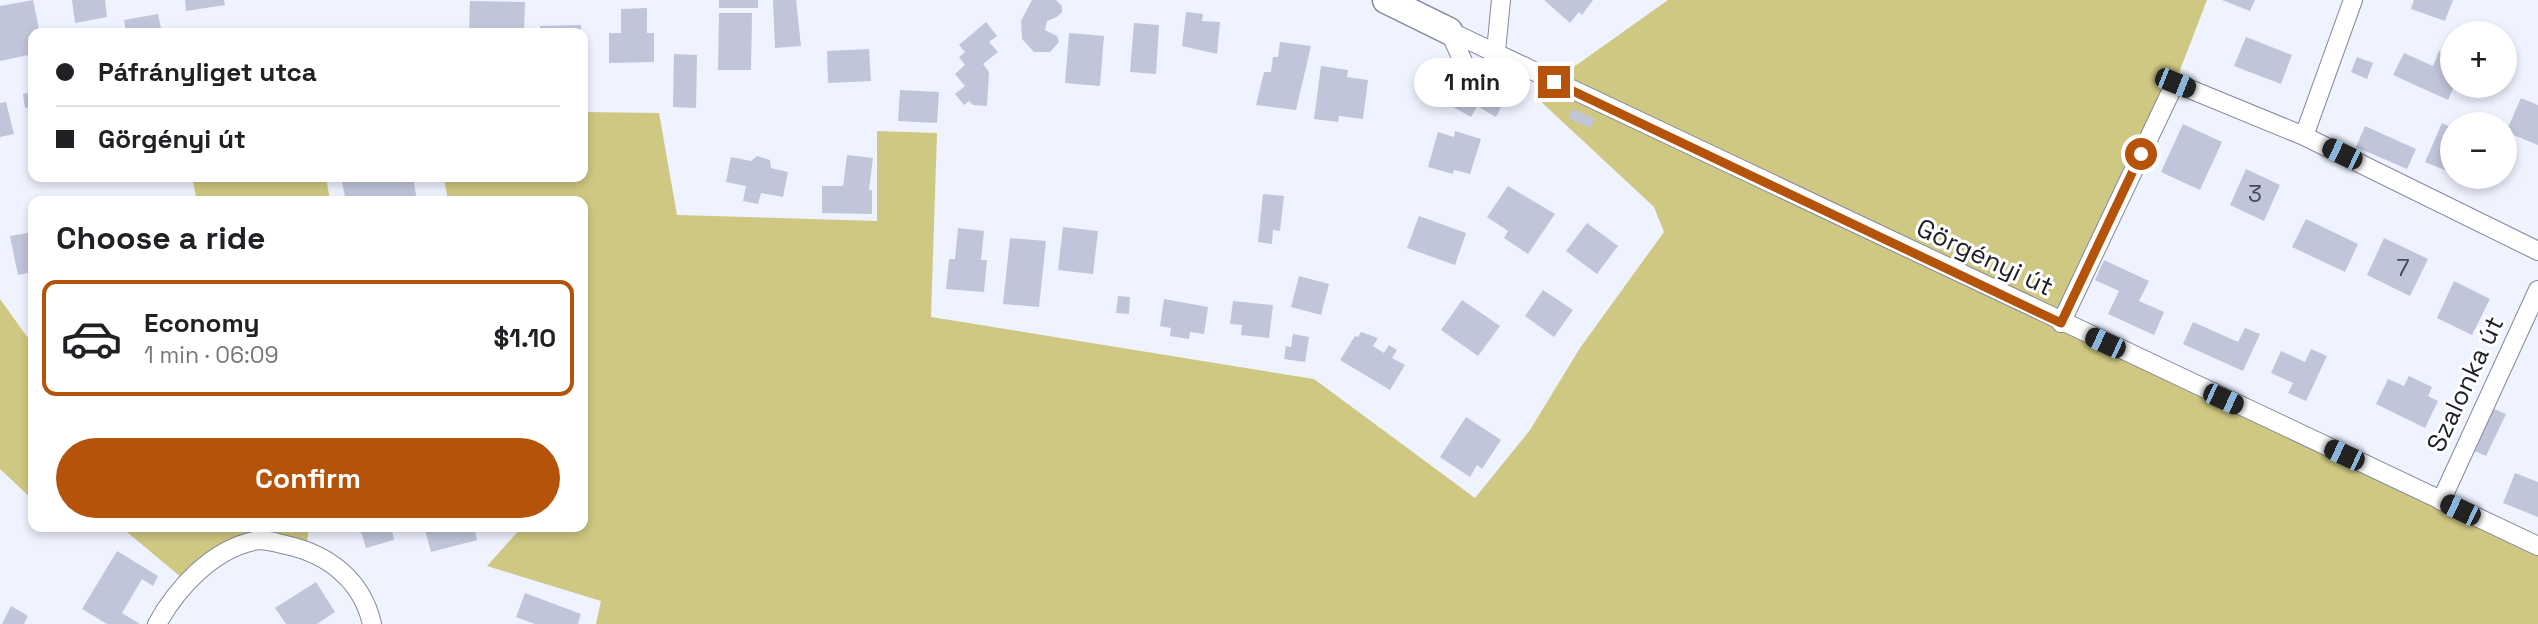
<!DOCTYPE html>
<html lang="en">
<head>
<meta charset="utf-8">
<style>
	:root { --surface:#fff; --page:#f2f2f2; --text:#202124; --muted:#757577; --line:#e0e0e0; --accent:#b45309 }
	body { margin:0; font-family:"Space Grotesk",sans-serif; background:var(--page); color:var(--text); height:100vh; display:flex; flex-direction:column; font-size:26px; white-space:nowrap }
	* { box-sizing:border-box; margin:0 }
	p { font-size:23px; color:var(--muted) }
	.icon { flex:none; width:38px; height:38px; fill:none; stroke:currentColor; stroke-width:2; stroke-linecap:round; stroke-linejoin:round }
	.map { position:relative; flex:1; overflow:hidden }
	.side { position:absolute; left:28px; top:196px; width:560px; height:336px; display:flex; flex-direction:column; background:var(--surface); border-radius:14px; box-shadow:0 4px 10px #0003 }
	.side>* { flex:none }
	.top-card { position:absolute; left:28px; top:28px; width:560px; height:154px; border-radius:14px; box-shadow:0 4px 10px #0003; display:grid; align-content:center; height:154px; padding:0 28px; background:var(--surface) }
	.fabs { position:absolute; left:2440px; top:21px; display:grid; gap:14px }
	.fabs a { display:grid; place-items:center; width:77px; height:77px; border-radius:50%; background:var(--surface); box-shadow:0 4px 10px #0003; font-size:35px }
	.end { position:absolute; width:32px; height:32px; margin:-16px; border:9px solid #b45309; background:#fff; box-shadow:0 0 0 4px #fff }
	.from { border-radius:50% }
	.bubble { position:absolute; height:49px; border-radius:24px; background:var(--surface); box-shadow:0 4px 10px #0003; font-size:23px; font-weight:800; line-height:49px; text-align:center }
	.car { position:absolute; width:21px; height:42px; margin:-21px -10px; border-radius:9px; box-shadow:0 0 5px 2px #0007; background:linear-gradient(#222 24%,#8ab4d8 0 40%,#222 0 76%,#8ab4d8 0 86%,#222 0) }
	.top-card b { display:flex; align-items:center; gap:24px; height:66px; font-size:26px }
	.top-card b+b { border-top:2px solid var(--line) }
	.top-card i { width:18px; height:18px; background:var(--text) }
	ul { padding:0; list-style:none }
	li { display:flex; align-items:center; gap:21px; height:116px; margin:0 14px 10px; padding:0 14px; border:4px solid transparent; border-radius:14px }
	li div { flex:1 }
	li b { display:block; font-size:26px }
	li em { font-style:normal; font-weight:800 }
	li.current { border-color:var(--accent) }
	li>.icon { width:63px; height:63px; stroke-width:1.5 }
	h2 { padding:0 28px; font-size:32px; line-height:84px }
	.action { display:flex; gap:14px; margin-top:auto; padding:14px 28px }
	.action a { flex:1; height:80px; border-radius:42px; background:var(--accent); color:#fff; font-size:28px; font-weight:800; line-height:80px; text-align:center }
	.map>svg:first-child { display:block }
	.green { fill:#cfc882 }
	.building { fill:#c0c5d9 }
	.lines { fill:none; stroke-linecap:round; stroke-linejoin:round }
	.street-casing { stroke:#85899b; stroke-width:20 }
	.secondary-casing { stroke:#85899b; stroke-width:29 }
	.street { stroke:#fff; stroke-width:18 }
	.secondary { stroke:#fff; stroke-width:26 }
	.route { stroke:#b45309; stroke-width:9 }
	.labels { text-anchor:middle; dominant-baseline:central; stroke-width:6; stroke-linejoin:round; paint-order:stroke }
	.number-label { font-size:23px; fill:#484a55 }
	.street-label { font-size:26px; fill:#202129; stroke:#fff }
</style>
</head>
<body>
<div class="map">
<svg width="2538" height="624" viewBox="0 0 2538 624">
	<rect width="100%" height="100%" fill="#eff2ff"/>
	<!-- green -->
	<path class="green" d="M1668,0H2207L2175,83L2061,323L2538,546V624H596L601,601L487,566L522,527H583V201H448L444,178L583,177V112L659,113L677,215L877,221V131L937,133L931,317L1314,379L1475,498L1530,430L1580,348L1664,232L1654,207L1537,98L1571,69Z
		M192,177H326L330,201H197Z
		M0,299L33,345V500L0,469Z
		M121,527H309L306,549L265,540L188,583Z"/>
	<!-- building -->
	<path class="building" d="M33,0L40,33H33V54L0,61V6Z
		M72,0H105L107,17L75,23Z
		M185,0H224L225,5L186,11Z
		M719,0H758V8H719Z
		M773,0H796L801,46L775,48Z
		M1032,0H1056L1062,6V12L1057,17L1047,21L1045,30L1057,36L1059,42L1050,52H1034L1022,39L1021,21Z
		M1544,0H1593L1582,15L1579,12L1570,23Z
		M2222,0H2255L2250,11Z
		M2414,0H2453L2445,21L2411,9Z
		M470,1L525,2L524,33H469Z
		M647,8V33H654V62L609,63V33H621V9Z
		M1186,12L1203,14L1202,21L1220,22L1217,54L1182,46Z
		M719,13H752L751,70H718Z
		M158,14L162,33H126L124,20Z
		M986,22L997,36L989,42L998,52L983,64L989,72L987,106L973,105L969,101L964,105L955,94L965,86L955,74L965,65L959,57L965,52L959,45Z
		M1134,23L1159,25L1156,74L1130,72Z
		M581,25V33H540V26Z
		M1069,33L1104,36L1100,86L1065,83Z
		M2246,37L2292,55L2281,84L2234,66Z
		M1280,42L1311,46L1296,110L1256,105L1264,72H1271L1273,57H1278Z
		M869,49L871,81L828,83L827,51Z
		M2439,51L2452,57L2454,86L2448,100L2393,75L2404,53L2433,66Z
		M674,54L697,55L696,108L673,107Z
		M2357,57L2373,63L2367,79L2351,72Z
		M1321,66L1348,70L1347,77L1368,80L1363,119L1339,116L1338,122L1314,119Z
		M1460,84L1483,96L1471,117L1448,104Z
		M900,90L939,92L937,123L898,121Z
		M33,92V107L25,108L23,94Z
		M2521,98L2538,105V145L2506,132Z
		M1485,99L1501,107L1496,117L1480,108Z
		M6,102L14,134L0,137V103Z
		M1573,109L1595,119L1590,128L1568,118Z
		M2442,123L2452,128V173L2425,162Z
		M2183,124L2222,142L2200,190L2161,172Z
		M2365,126L2416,149L2407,169L2356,147Z
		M1455,131L1481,139L1470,174L1454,170L1453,174L1428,167L1438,132L1454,137Z
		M847,155L873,158L869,190H872V214L822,213V186H843Z
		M757,156L770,160L771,168L788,172L783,197L761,193L758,204L743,201L746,186L726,182L731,157L751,161Z
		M2246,169L2280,185L2264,221L2230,205Z
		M341,177H413L417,201H346Z
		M1508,186L1555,214L1528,254L1504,238L1508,231L1487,217Z
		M1263,194L1284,196L1280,231L1273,230L1272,244L1258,242Z
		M1419,216L1466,233L1455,265L1407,248Z
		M2306,219L2358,244L2345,272L2292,247Z
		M1587,223L1618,246L1597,274L1566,251Z
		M1063,227L1098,231L1093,274L1058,270Z
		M958,228L984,231L981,260H987L984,292L946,289L949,259H955Z
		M33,232V272L18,275L10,236Z
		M1010,238L1046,241L1039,307L1003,304Z
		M2384,238L2428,259L2410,296L2367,275Z
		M2104,260L2149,281L2139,301L2164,312L2154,335L2108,314L2119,291L2095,280Z
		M1299,276L1329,284L1321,315L1291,307Z
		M2454,281L2490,299L2472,335L2437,318Z
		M1543,290L1573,310L1554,337L1525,316Z
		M1118,296L1130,297L1129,314L1116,313Z
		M1164,299L1208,307L1204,334L1190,332L1189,339L1170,336L1171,328L1160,326Z
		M1462,300L1500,326L1478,356L1441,330Z
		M1233,301L1273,305L1269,338L1241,335L1242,325L1230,324Z
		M2193,322L2238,342L2245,328L2260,334L2243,371L2183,344Z
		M1361,332L1378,338L1373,346L1384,353L1389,345L1397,350L1392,358L1405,365L1390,390L1340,360L1355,336L1358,337Z
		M1293,334L1309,337L1305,362L1284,359L1286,346L1291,347Z
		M2311,349L2327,356L2306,401L2288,393L2293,383L2271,373L2281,351L2305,362Z
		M2409,376L2432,387L2428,396L2438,401L2425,428L2376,404L2388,379L2404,386Z
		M2487,406L2506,414L2486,456L2468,448Z
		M1466,417L1501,440L1482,469L1477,465L1470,477L1440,457Z
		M2515,473L2538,482V517L2503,503Z
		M368,527H391L394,540L366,548L360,529Z
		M436,527H474L477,540L431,552L425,530Z
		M117,551L158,576L153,586L142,579L122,613L140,624H107L82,609Z
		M316,582L335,612L317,624H286L275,608Z
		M525,593L581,614L578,624H535L516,617Z
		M11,606L28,616L24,624H2Z"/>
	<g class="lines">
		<!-- street casing -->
		<g class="street-casing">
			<path id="street" d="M1449,31L2538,546
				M1449,31L1468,72L1490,90L1507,88L1524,66
				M1496,51L1501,0
				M2304,136L2353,0
				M2061,323L2175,83L2304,136L2538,251
				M2441,501L2538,290
				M157,624C177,588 212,550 254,541C264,538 276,543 286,545C328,554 362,580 372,624"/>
		</g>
		<!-- secondary casing -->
		<g class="secondary-casing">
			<path id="secondary" d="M1386,0L1449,31"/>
		</g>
		<!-- street -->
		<use href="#street" class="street"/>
		<!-- secondary -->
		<use href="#secondary" class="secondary"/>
	</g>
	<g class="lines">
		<!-- route -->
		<path class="route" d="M1554,82L2061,323L2141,154"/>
	</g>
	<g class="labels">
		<!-- number labels -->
		<g class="number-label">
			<text x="2255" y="194">3</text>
			<text x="2403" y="268">7</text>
		</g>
		<!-- street labels -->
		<g class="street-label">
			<text transform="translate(1985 257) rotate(25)">Görgényi út</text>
			<text transform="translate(2465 384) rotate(-65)">Szalonka út</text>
		</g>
	</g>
</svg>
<div class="fabs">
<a>+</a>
<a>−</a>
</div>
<i class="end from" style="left:2141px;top:154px"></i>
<i class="end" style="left:1554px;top:82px"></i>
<div class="bubble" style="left:1414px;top:58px;width:116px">1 min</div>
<i class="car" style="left:2175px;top:83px;rotate:112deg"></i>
<i class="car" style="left:2342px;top:154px;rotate:296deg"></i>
<i class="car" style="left:2105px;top:343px;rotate:295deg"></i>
<i class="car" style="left:2223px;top:399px;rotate:115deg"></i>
<i class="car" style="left:2344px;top:455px;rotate:295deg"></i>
<i class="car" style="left:2460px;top:510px;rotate:296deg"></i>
<div class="top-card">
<b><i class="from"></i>Páfrányliget utca</b>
<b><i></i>Görgényi út</b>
</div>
<section class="side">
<h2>Choose a ride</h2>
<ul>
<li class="current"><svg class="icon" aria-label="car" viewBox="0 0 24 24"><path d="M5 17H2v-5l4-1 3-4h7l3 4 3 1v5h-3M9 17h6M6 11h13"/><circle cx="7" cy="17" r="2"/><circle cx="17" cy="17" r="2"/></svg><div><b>Economy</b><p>1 min · 06:09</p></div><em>$1.10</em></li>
</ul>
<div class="action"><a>Confirm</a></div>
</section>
</div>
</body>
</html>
